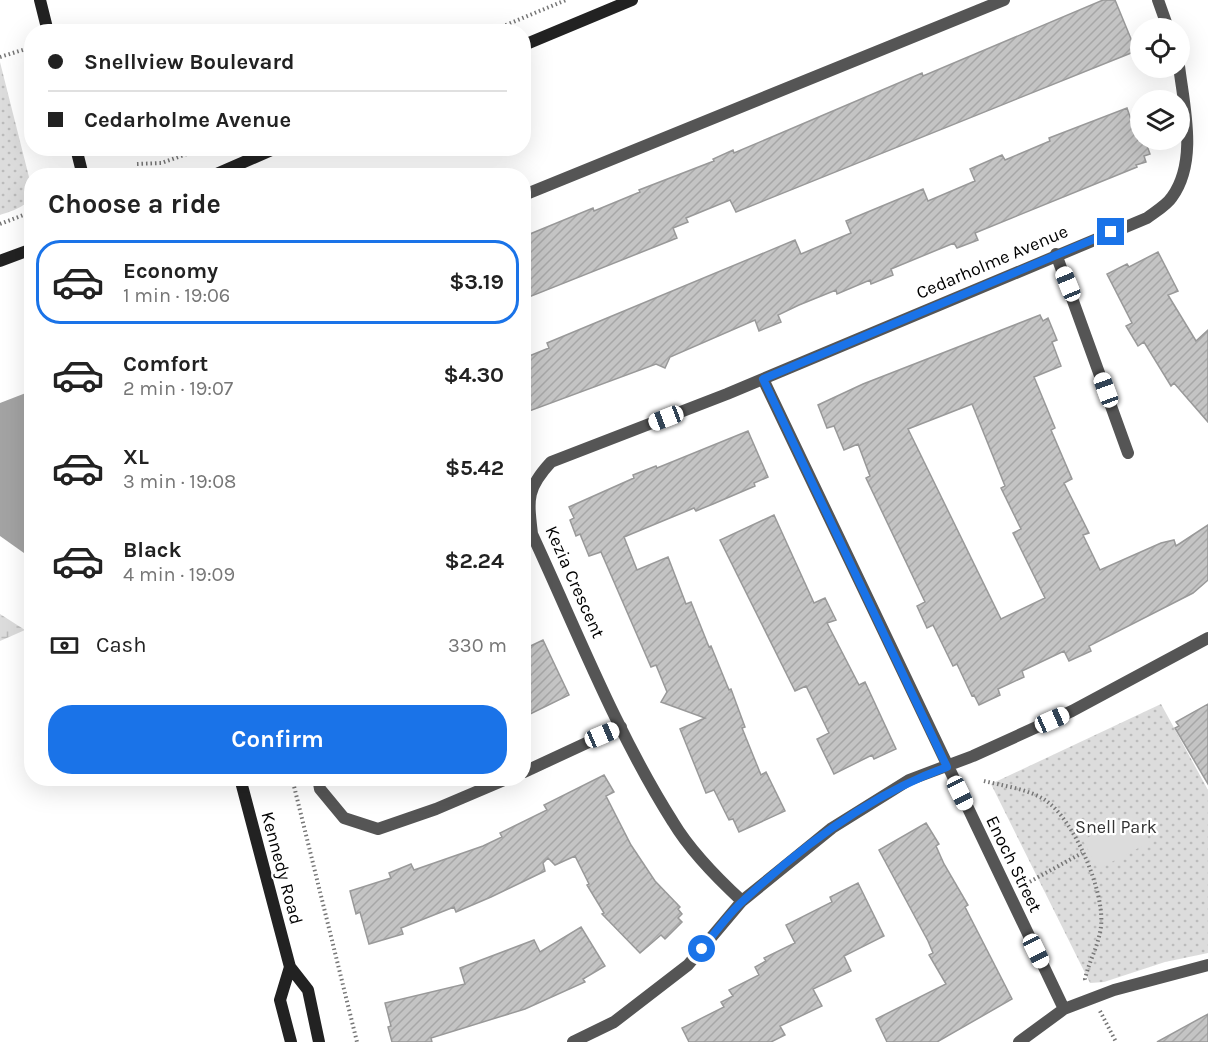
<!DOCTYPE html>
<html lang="en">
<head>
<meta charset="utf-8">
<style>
	:root { --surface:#fff; --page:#f2f2f2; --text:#222; --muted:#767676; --line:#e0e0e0; --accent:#1a73e8 }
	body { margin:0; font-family:Karla,sans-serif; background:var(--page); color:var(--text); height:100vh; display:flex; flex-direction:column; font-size:22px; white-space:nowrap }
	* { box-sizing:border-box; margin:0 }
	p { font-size:20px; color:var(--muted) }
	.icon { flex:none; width:33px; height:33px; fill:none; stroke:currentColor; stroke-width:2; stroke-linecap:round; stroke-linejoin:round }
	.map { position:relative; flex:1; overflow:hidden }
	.drawer { position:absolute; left:24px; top:168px; width:507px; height:618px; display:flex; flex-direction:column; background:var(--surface); border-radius:24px; box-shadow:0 6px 24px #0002 }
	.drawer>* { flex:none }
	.top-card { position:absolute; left:24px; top:24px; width:507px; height:132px; border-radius:24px; box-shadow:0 6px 24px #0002; display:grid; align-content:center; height:132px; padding:0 24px; background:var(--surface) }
	.controls { position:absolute; left:1130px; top:18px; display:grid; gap:12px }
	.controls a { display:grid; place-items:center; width:60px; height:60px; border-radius:50%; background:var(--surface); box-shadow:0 6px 24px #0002; font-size:30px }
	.end { position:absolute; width:27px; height:27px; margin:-14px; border:8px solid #1a73e8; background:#fff; box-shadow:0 0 0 3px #fff }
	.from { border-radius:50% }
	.car { position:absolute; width:18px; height:36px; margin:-18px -9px; border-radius:8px; box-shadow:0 0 4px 2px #0007; background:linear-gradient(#fff 24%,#345 0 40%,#fff 0 76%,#345 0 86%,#fff 0) }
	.top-card b { display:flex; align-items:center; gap:21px; height:57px; font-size:22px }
	.top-card b+b { border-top:2px solid var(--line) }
	.top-card i { width:15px; height:15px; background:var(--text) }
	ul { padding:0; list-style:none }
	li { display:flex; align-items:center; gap:18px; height:84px; margin:0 12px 9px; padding:0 12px; border:3px solid transparent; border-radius:24px }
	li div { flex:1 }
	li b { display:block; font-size:22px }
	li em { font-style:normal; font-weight:700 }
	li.current { border-color:var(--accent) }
	li>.icon { width:54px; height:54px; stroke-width:1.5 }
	h2 { padding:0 24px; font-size:27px; line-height:72px }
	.pay { display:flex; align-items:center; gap:15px; height:66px; padding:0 24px; font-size:22px }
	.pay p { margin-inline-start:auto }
	.button { display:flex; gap:12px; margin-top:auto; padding:12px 24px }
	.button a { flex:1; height:69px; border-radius:24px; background:var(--accent); color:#fff; font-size:24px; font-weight:700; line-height:69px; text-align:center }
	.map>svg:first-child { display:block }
	.wetland { fill:url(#wetland-marsh) }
	.park { fill:url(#park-dots) }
	.garden { fill:#dcdcdc }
	.water { fill:#a3a3a3 }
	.building { fill:url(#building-hatch); stroke:#999; stroke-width:1.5; fill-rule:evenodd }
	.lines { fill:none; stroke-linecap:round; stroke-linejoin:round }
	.path { stroke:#777; stroke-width:4; stroke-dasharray:1.5 3; stroke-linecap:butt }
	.minor { stroke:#555; stroke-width:12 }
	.secondary { stroke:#222; stroke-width:12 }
	.route { stroke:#1a73e8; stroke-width:8 }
	.labels { text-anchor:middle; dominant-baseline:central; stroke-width:4.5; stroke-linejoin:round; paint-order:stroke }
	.street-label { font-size:18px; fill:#000; stroke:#fff }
	.park-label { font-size:18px; fill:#333; stroke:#fff }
</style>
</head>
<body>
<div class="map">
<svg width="1208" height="1042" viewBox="0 0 1208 1042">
	<defs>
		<pattern id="wetland-marsh" width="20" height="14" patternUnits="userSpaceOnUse" patternTransform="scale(1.5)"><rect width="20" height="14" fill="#dcdcdc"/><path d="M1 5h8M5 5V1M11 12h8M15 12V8" fill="none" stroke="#bbb"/></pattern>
		<pattern id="park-dots" width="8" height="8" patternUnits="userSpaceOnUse" patternTransform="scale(1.5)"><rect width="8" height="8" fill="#dcdcdc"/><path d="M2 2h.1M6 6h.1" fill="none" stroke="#bbb" stroke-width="1.8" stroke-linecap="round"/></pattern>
		<pattern id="building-hatch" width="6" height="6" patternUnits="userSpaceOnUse" patternTransform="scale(1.5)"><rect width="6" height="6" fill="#c4c4c4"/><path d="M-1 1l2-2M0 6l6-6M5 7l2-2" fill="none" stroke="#a7a7a7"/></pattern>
	</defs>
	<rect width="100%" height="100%" fill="#fff"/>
	<!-- wetland -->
	<path class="wetland" d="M0,614L25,630L0,641Z"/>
	<!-- park -->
	<path class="park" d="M0,62L32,189C32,206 14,210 0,215Z
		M1161,704L1208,790V953L1165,962L1104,982L1090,983L991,784Z"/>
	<!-- garden -->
	<path class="garden" d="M1134,813L1150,842L1098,869L1083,840Z"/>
	<!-- water -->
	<path class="water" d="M31,391H32L31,558L0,536V403Z"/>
	<!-- building -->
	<path class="building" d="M1103,0H1115L1136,51L736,212L730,200L686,218L688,222L673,228L677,238L524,299V254L530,251L525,236L593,208L594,211L640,192L639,190L714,161L713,159L733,150L734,153L922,73L923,76Z
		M1127,108L1138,140H1145L1150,154L1144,156L1146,162L1136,165L1137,167L975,233L978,240L957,248L954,243L891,269L893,275L871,284L870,280L837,294L836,290L799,305L778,315L781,322L759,331L755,320L670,357L665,368L656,364L524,413V358L549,348L547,343L795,240L801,254L851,233L846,221L923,189L928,201L975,181L970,169L1002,155L1005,160L1050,141L1049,138Z
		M1158,252L1178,291L1168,295L1196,341L1208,330V422L1174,383L1171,386L1144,342L1138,346L1126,326L1132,323L1107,274L1127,264L1129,267Z
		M1040,315L1043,321L1048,318L1057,340L1052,342L1061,366L1034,377L1055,428L1051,430L1072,479L1064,483L1089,533L1083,535L1100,570L1161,543L1174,540L1176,546L1208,525V580L1193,593L1089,646L1091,651L1069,661L1064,651L1022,671L1024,677L998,689L1000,695L979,705L974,695L972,696L957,664L953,666L933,625L927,628L917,606L925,602L866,478L870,476L858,444L844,450L834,426L827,428L818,405L863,384ZM972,404L1005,486L1001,488L1021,529L1013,533L1045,598L1001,619L908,429Z
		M748,431L768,477L754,483L755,486L713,504L696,511L694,508L624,537L637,570L668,557L686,604L691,602L709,647L711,646L729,690L731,689L745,727L742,728L761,775L766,772L785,811L739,832L733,819L729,820L714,790L706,793L680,729L705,718L661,702L667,692L656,665L651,667L601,552L589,556L580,534L576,536L570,520L574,518L569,507L634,478L633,475L656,466L657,468Z
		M774,515L814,603L825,598L836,620L827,623L859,685L865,682L896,749L874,759L872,755L834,774L817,739L829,733L806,686L795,691L720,540Z
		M543,640L569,695L524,717V649Z
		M1208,704V784L1175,728L1179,726L1176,722Z
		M604,775L614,792L606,796L631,845L655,881L680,907L678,909L682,914L678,918L682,922L665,939L661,935L640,953L602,914L604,913L587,885L589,884L575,856L555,865L548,858L543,863L545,871L491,897L456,912L454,907L401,928L403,934L369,944L360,912L356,914L350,891L391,878L389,873L411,864L414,870L483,846L502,837L500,833L547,810L544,805Z
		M926,823L939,844L936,846L944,864L968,905L965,907L1012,999L937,1042H887L876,1019L946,984L929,955L933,953L928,941L879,850Z
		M858,883L884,936L844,956L851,971L813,989L822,1006L780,1026L785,1035L771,1042H689L682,1028L724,1007L721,1002L733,996L729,990L759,975L755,967L766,961L764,958L795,943L786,925L832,902L830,897Z
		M581,927L605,966L583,979L585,982L525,1009L431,1038L432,1042H392L388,1027L391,1026L385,1003L465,984L460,968L534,940L540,952Z
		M1208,1014V1042H1157Z"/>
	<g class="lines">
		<!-- path -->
		<path class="path" d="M489,32L566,0
			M0,57L32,47
			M137,164L161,163L204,148
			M0,224L26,214
			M292,778L357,1042
			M984,781C1004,786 1028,789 1045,800C1074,819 1105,892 1101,926C1099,945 1089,961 1085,979L1086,982
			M1022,886L1082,853
			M1100,1011L1116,1042"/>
		<!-- minor -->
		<path class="minor" d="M1158,0L1168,28
			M524,195L1004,0
			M1056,254L1128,453
			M763,379L1064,1009
			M524,772L621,727
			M318,778L320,789L344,818L378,829L436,809L509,778
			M742,901C717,878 691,852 673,822C616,732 577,631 532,534C528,499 526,489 551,462L727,394L1147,218C1155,212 1167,205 1172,197C1198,161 1184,107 1179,66
			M573,1042L614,1022L688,965L742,901L832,828L909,780L973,756L1072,711L1208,638
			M1019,1042L1064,1009L1114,990L1208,965"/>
		<!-- secondary -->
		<path class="secondary" d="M40,0L48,32
			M524,45L632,0
			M76,148L83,176
			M212,176L276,148
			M0,261L32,249
			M240,778L290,967L308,990L319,1042
			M290,967L280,1000L291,1042"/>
	</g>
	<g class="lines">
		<!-- route -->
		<path class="route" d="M702,949C715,933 728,914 744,900C803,845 871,794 947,767L763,379L1111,232"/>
	</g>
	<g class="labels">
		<!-- street labels -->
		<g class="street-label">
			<text transform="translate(992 262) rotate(-23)">Cedarholme Avenue</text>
			<text transform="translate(575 582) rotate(66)">Kezia Crescent</text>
			<text transform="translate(1014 864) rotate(64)">Enoch Street</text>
			<text transform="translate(282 868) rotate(75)">Kennedy Road</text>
		</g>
		<!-- park labels -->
		<g class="park-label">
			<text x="1116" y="827">Snell Park</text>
		</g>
	</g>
</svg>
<div class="controls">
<a><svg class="icon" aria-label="locate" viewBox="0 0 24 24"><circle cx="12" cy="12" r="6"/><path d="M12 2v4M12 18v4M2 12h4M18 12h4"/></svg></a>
<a><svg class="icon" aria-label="layers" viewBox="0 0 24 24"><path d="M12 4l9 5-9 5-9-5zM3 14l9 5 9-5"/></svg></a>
</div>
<i class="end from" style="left:702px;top:949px"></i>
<i class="end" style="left:1111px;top:232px"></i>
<i class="car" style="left:1068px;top:284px;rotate:338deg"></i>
<i class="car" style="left:1106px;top:390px;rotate:340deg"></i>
<i class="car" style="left:666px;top:418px;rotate:249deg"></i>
<i class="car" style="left:1052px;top:720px;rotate:66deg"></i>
<i class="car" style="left:602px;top:735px;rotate:67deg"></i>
<i class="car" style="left:960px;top:793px;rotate:154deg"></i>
<i class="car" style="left:1036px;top:951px;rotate:154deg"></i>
<div class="top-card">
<b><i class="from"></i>Snellview Boulevard</b>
<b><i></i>Cedarholme Avenue</b>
</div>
<section class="drawer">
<h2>Choose a ride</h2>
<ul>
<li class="current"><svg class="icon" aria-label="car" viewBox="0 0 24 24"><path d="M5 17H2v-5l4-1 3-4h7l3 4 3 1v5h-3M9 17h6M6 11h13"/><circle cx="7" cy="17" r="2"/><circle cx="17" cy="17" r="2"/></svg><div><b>Economy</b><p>1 min · 19:06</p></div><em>$3.19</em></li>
<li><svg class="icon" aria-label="car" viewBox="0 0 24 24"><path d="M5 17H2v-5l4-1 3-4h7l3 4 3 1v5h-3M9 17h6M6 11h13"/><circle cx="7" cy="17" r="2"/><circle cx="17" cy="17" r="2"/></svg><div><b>Comfort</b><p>2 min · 19:07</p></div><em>$4.30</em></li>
<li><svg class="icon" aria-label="car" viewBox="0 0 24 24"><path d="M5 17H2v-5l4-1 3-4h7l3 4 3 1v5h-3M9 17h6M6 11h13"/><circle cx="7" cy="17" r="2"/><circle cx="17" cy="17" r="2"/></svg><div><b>XL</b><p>3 min · 19:08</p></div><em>$5.42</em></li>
<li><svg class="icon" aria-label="car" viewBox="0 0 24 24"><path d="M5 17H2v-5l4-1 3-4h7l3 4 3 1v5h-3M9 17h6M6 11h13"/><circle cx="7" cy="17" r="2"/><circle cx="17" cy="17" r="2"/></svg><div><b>Black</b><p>4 min · 19:09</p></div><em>$2.24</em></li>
</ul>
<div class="pay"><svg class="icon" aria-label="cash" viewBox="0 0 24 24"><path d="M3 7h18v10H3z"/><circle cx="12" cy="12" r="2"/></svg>Cash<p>330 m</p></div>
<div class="button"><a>Confirm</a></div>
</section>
</div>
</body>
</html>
